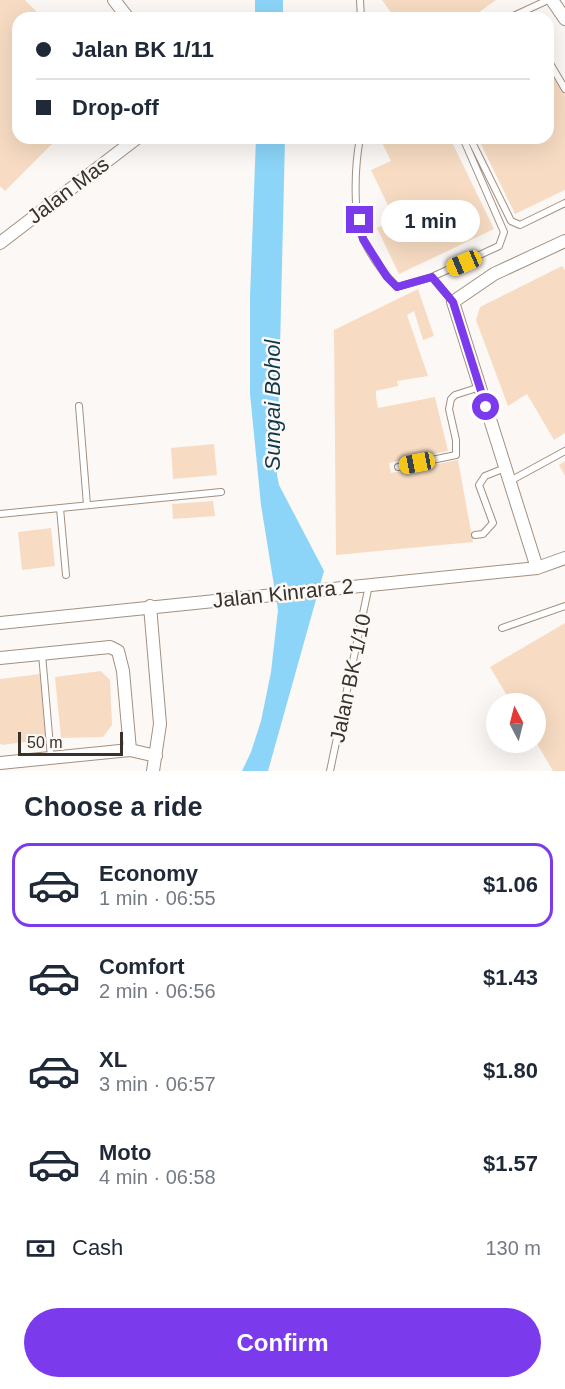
<!DOCTYPE html>
<html lang="en">
<head>
<meta charset="utf-8">
<style>
	:root { --surface:#fff; --page:#f2f2f3; --text:#1f2937; --muted:#747a83; --line:#e0e1e3; --accent:#7c3aed }
	body { margin:0; font-family:Arial,sans-serif; background:var(--page); color:var(--text); height:100vh; display:flex; flex-direction:column; font-size:22px; white-space:nowrap }
	* { box-sizing:border-box; margin:0 }
	p { font-size:20px; color:var(--muted) }
	.icon { flex:none; width:33px; height:33px; fill:none; stroke:currentColor; stroke-width:2; stroke-linecap:round; stroke-linejoin:round }
	.map { position:relative; height:771px; overflow:hidden }
	.side { display:flex; flex-direction:column; background:var(--surface); flex:1 }
	.side>* { flex:none }
	.banner { position:absolute; left:12px; top:12px; width:542px; height:132px; border-radius:18px; box-shadow:0 6px 24px #0002; display:grid; align-content:center; height:132px; padding:0 24px; background:var(--surface) }
	.needle { width:39px; rotate:353deg }
	.tools { position:absolute; left:486px; top:693px; display:grid; gap:12px }
	.tools a { display:grid; place-items:center; width:60px; height:60px; border-radius:50%; background:var(--surface); box-shadow:0 6px 24px #0002; font-size:30px }
	.scale { position:absolute; left:18px; bottom:15px; width:105px; box-sizing:border-box; padding-left:6px; border:3px solid #39322b; border-top:0; font-size:16px; line-height:21px; white-space:nowrap; color:#39322b; -webkit-text-stroke:4px #fcf8f5; paint-order:stroke }
	.end { position:absolute; width:27px; height:27px; margin:-14px; border:8px solid #7c3aed; background:#fff; box-shadow:0 0 0 3px #fff }
	.from { border-radius:50% }
	.bubble { position:absolute; height:42px; border-radius:21px; background:var(--surface); box-shadow:0 6px 24px #0002; font-size:20px; font-weight:600; line-height:42px; text-align:center }
	.car { position:absolute; width:18px; height:36px; margin:-18px -9px; border-radius:8px; box-shadow:0 0 4px 2px #0007; background:linear-gradient(#f5c518 24%,#345 0 40%,#f5c518 0 76%,#345 0 86%,#f5c518 0) }
	.banner b { display:flex; align-items:center; gap:21px; height:57px; font-size:22px }
	.banner b+b { border-top:2px solid var(--line) }
	.banner i { width:15px; height:15px; background:var(--text) }
	ul { padding:0; list-style:none }
	li { display:flex; align-items:center; gap:18px; height:84px; margin:0 12px 9px; padding:0 12px; border:3px solid transparent; border-radius:18px }
	li div { flex:1 }
	li b { display:block; font-size:22px }
	li em { font-style:normal; font-weight:600 }
	li.selected { border-color:var(--accent) }
	li>.icon { width:54px; height:54px; stroke-width:1.5 }
	h2 { padding:0 24px; font-size:27px; line-height:72px }
	.pay { display:flex; align-items:center; gap:15px; height:66px; padding:0 24px; font-size:22px }
	.pay p { margin-inline-start:auto }
	.cta { display:flex; gap:12px; margin-top:auto; padding:12px 24px }
	.cta a { flex:1; height:69px; border-radius:36px; background:var(--accent); color:#fff; font-size:24px; font-weight:600; line-height:69px; text-align:center }
	.map>svg:first-child { display:block }
	.water { fill:#8cd5f9 }
	.building { fill:#f7dcc3 }
	.lines { fill:none; stroke-linecap:round; stroke-linejoin:round }
	.service-casing { stroke:#a29080; stroke-width:8 }
	.minor-casing { stroke:#a29080; stroke-width:14 }
	.service { stroke:#fff; stroke-width:6 }
	.minor { stroke:#fff; stroke-width:12 }
	.route { stroke:#7c3aed; stroke-width:8 }
	.labels { text-anchor:middle; dominant-baseline:central; stroke-width:5; stroke-linejoin:round; paint-order:stroke }
	.street-label { font-size:21px; fill:#39322b; stroke:#fcf8f5 }
	.water-label { font-size:22px; font-style:italic; fill:#0d384b; stroke:#fcf8f5 }
</style>
</head>
<body>
<div class="map">
<svg width="565" height="771" viewBox="0 0 565 771">
	<rect width="100%" height="100%" fill="#fcf8f5"/>
	<!-- water -->
	<path class="water" d="M255,0H283V18H255Z
		M256,138H285L277,475L279,485L324,571L268,771H242L251,752L261,721L271,672L278,610L261,505L250,394V297Z"/>
	<!-- building -->
	<path class="building" d="M0,0H25L43,18H18V138H58L5,191L0,186Z
		M382,0H496L471,18H395Z
		M553,70L565,96V190L515,214L478,138H548V72Z
		M380,138H450L494,229L399,274L377,228L395,220L371,170L391,161Z
		M562,266L565,270V433L554,440L527,394L508,406L476,320L480,307Z
		M418,289L434,336L423,340L414,311L407,315L428,376L397,381L398,386L376,391V397L378,408L435,397L448,451L389,463L391,473L458,460L473,542L336,555L334,330Z
		M214,444L217,475L173,479L171,448Z
		M565,461V476L559,465Z
		M213,501L215,516L173,519L172,504Z
		M51,528L55,566L22,570L18,532Z
		M565,623V771H553L536,742V704H512L490,667Z
		M101,671L110,680L112,725L103,737L61,738L55,677Z
		M40,674L47,739L2,745L0,743V679Z"/>
	<g class="lines">
		<!-- service casing -->
		<g class="service-casing">
			<path id="service" d="M360,0L361,18
				M509,18L548,0
				M548,60L565,89
				M360,138C355,164 352,217 364,241C372,257 384,274 397,287L432,277L499,246L504,232L463,138
				M470,138L511,221L520,225L565,203
				M432,277L453,302
				M79,406L87,505
				M398,467L456,455V440L449,409L451,399L455,395L480,387
				M510,481L565,451
				M60,508L66,575
				M0,514L221,492
				M475,535L483,534L493,523L479,485L485,476L505,468
				M502,628L565,606
				M42,654L51,758
				M330,771L369,585"/>
		</g>
		<!-- minor casing -->
		<g class="minor-casing">
			<path id="minor" d="M114,0L128,18
				M552,0L565,19
				M0,243L137,138
				M537,568L453,302L494,274L565,241
				M150,606L160,724L153,771
				M0,623L537,568L565,558
				M0,658L110,647L118,651L123,671L130,750
				M0,763L130,750L156,756"/>
		</g>
		<!-- service -->
		<use href="#service" class="service"/>
		<!-- minor -->
		<use href="#minor" class="minor"/>
	</g>
	<g class="lines">
		<!-- route -->
		<path class="route" d="M360,220L363,239L387,277L397,287L432,277L453,302L486,407"/>
	</g>
	<g class="labels">
		<!-- street labels -->
		<g class="street-label">
			<text transform="translate(68 190) rotate(-37)">Jalan Mas</text>
			<text transform="translate(283 593) rotate(-6)">Jalan Kinrara 2</text>
			<text transform="translate(350 678) rotate(-78)">Jalan BK 1/10</text>
		</g>
		<!-- water labels -->
		<g class="water-label">
			<text transform="translate(272 405) rotate(-90)">Sungai Bohol</text>
		</g>
	</g>
</svg>
<div class="tools">
<a><svg class="needle" viewBox="-14 -14 28 28"><path d="M0-13l5 13h-10z" fill="#e53935"/><path d="M0 13l5-13h-10z" fill="#747a83"/></svg></a>
</div>
<div class="scale">50 m</div>
<i class="end from" style="left:486px;top:407px"></i>
<i class="end" style="left:360px;top:220px"></i>
<div class="bubble" style="left:381px;top:200px;width:99px">1 min</div>
<i class="car" style="left:464px;top:263px;rotate:247deg"></i>
<i class="car" style="left:417px;top:463px;rotate:259deg"></i>
<div class="banner">
<b><i class="from"></i>Jalan BK 1/11</b>
<b><i></i>Drop-off</b>
</div>
</div>
<section class="side">
<h2>Choose a ride</h2>
<ul>
<li class="selected"><svg class="icon" aria-label="car" viewBox="0 0 24 24"><path d="M5 17H2v-5l4-1 3-4h7l3 4 3 1v5h-3M9 17h6M6 11h13"/><circle cx="7" cy="17" r="2"/><circle cx="17" cy="17" r="2"/></svg><div><b>Economy</b><p>1 min · 06:55</p></div><em>$1.06</em></li>
<li><svg class="icon" aria-label="car" viewBox="0 0 24 24"><path d="M5 17H2v-5l4-1 3-4h7l3 4 3 1v5h-3M9 17h6M6 11h13"/><circle cx="7" cy="17" r="2"/><circle cx="17" cy="17" r="2"/></svg><div><b>Comfort</b><p>2 min · 06:56</p></div><em>$1.43</em></li>
<li><svg class="icon" aria-label="car" viewBox="0 0 24 24"><path d="M5 17H2v-5l4-1 3-4h7l3 4 3 1v5h-3M9 17h6M6 11h13"/><circle cx="7" cy="17" r="2"/><circle cx="17" cy="17" r="2"/></svg><div><b>XL</b><p>3 min · 06:57</p></div><em>$1.80</em></li>
<li><svg class="icon" aria-label="car" viewBox="0 0 24 24"><path d="M5 17H2v-5l4-1 3-4h7l3 4 3 1v5h-3M9 17h6M6 11h13"/><circle cx="7" cy="17" r="2"/><circle cx="17" cy="17" r="2"/></svg><div><b>Moto</b><p>4 min · 06:58</p></div><em>$1.57</em></li>
</ul>
<div class="pay"><svg class="icon" aria-label="cash" viewBox="0 0 24 24"><path d="M3 7h18v10H3z"/><circle cx="12" cy="12" r="2"/></svg>Cash<p>130 m</p></div>
<div class="cta"><a>Confirm</a></div>
</section>
</body>
</html>
